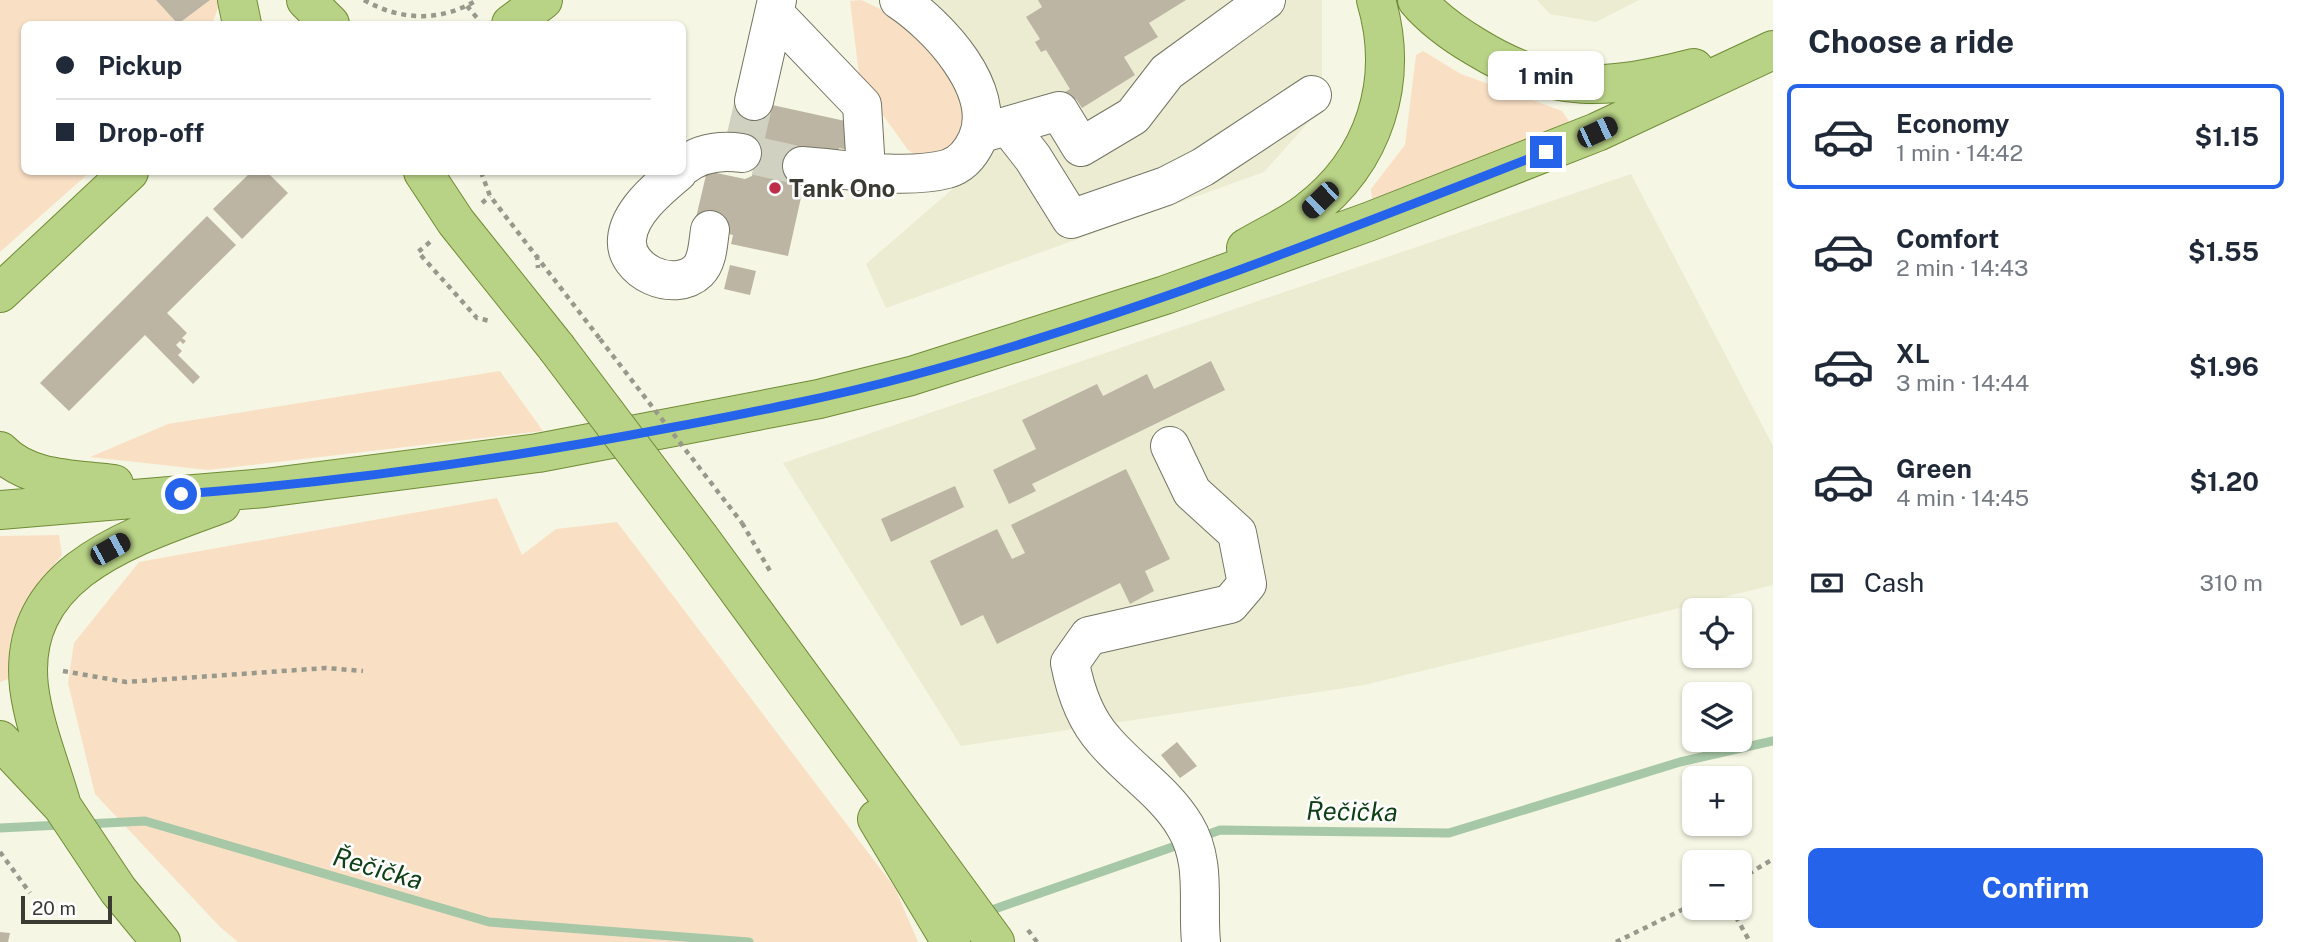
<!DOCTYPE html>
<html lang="en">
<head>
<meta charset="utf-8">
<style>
	:root { --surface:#fff; --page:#f6f6f7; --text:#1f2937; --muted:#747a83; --line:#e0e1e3; --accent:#2563eb }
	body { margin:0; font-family:"Public Sans",sans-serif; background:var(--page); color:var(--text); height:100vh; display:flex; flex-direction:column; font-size:26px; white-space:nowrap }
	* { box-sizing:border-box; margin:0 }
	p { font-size:23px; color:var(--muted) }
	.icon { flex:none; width:38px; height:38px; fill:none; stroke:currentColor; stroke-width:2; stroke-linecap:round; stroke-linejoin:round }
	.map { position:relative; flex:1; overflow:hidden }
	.drawer { display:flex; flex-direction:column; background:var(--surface); width:525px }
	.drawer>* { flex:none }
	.banner { position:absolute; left:21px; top:21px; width:665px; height:154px; border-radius:10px; box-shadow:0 2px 5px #0004; display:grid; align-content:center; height:154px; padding:0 35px; background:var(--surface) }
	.fabs { position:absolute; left:1682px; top:598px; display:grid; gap:14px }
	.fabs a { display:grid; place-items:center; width:70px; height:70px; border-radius:10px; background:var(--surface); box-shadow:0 2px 5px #0004; font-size:35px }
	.scale { position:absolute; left:21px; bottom:18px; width:91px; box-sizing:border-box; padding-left:7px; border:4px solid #3b3b34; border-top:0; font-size:19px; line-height:24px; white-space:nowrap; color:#3b3b34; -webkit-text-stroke:5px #fff; paint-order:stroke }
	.end { position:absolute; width:32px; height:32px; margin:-16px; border:9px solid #2563eb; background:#fff; box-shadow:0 0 0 4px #fff }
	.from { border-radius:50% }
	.bubble { position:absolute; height:49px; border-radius:10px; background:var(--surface); box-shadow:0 2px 5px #0004; font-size:23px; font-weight:700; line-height:49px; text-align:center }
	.car { position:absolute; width:21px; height:42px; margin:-21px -10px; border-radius:9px; box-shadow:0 0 5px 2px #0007; background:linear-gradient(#222 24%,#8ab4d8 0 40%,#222 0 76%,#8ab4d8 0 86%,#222 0) }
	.banner b { display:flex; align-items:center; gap:24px; height:66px; font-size:26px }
	.banner b+b { border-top:2px solid var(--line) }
	.banner i { width:18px; height:18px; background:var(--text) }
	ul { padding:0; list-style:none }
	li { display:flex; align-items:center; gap:21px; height:105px; margin:0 14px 10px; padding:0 21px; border:4px solid transparent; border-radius:10px }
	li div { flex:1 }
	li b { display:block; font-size:26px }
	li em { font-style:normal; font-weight:700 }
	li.on { border-color:var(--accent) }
	li>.icon { width:63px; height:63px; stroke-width:1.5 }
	h2 { padding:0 35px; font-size:32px; line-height:84px }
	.pay { display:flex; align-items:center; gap:18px; height:77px; padding:0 35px; font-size:26px }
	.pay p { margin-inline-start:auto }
	.action { display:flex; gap:14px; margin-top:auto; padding:14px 35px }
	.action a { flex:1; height:80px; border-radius:10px; background:var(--accent); color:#fff; font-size:28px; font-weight:700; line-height:80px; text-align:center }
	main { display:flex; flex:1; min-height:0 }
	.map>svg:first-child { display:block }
	.built { fill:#ebecd1 }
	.green { fill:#f9e0c5 }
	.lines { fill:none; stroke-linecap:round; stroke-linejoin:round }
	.stream { stroke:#a7c8a7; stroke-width:9 }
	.building { fill:#bcb5a4 }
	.minor-tunnel { stroke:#d0d1c0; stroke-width:38; stroke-dasharray:38 19; stroke-linecap:butt }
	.minor-casing { stroke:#747463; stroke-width:40 }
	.major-casing { stroke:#6f8b35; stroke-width:40 }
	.path { stroke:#98998c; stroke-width:4.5; stroke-dasharray:5 5; stroke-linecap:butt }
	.minor { stroke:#fff; stroke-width:38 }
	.major { stroke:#b9d386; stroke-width:38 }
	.major-bridge-casing { stroke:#6f8b35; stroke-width:40; stroke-linecap:butt }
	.path-bridge { stroke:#98998c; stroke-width:4.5; stroke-dasharray:5 5; stroke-linecap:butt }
	.major-bridge { stroke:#b9d386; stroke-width:38 }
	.route { stroke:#2563eb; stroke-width:9 }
	.poi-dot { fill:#bd2c49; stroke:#fff; stroke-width:2.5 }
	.labels { text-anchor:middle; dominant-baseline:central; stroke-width:5; stroke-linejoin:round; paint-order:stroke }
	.poi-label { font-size:24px; font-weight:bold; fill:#3b3b34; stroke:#fff; text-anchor:start }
	.water-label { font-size:26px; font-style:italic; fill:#104116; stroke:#fff }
</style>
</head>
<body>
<main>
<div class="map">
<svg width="1773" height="942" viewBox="0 0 1773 942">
	<rect width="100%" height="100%" fill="#f5f6e3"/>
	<!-- built -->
	<path class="built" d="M919,0H1322V107L1264,172L886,308L866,264L986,160Z
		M1537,0H1639L1596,22L1550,14Z
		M1631,174L1773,446V585L1364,685L961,746L783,463Z"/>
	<!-- green -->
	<path class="green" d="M0,0H217L220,3L212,24H24V172H90L0,252Z
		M861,0C923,27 931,52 967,105L957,144C940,154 926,163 908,150L860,83L850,1Z
		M1423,51L1461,74L1562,111L1570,123L1372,199L1371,189L1405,145L1416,55Z
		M500,371L543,431L208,470L90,457L168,424Z
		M497,498L522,555L556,529L617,522L895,888L918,942H238L220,927L95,794L68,683L74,643L139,562Z
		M59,535L62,555C43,578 21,606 12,635C8,649 9,665 8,679L0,682V536Z"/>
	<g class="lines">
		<!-- stream -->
		<path class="stream" d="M86,824L145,821L489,922L749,942
			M0,828L61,825
			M1201,837L1220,830L1449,833L1680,762L1773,741
			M986,912L1184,843"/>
	</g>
	<!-- building -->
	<path class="building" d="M156,0H210L178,24Z
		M1038,0H1186L1149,23L1158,37L1124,57L1135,75L1082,108L1076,99L1071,102L1065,92L1070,89L1046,50L1041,52L1035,42L1040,39L1026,17L1042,7Z
		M750,100L877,128L870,155L839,148L836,165L804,158L798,186L802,193L788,256L731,244L733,235L694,226L707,171L745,179L752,176L758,147L740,144Z
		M251,172H267L288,193L242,239L213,209Z
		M207,216L236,245L167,313L187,333L182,338L186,341L183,344L180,341L176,345L182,351L178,355L200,377L193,384L145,335L69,411L40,383Z
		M730,265L756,271L750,295L724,289Z
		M1211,361L1225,390L1032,484L1036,491L1009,504L993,470L1036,449L1022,420L1097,384L1103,396L1147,374L1154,389Z
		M1126,469L1170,559L1145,571L1154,591L1130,604L1120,583L997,644L983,615L961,626L930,561L997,529L1012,559L1025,553L1011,525Z
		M955,486L964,507L891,542L881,519Z
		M1177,742L1197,766L1180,778L1161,755Z
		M0,932L10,933L8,942H0Z"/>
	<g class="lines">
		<!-- minor-tunnel -->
		<path class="minor-tunnel" d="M744,144L754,101
			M756,156L802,166"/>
		<!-- minor casing -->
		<g class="minor-casing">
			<path id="minor" d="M774,13L862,105L866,170
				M754,101L777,0
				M1008,126L1033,158L1071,219L1166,186L1203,167L1312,95
				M979,134L1059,111L1081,147L1133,116L1167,72L1266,0
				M802,166C846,169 905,180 947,169C961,165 971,153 977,140C999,90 937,25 899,0
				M682,167C699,153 721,150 742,153
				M678,172C659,188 629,212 627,239C624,271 674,294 698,271C708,261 708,243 710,230
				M1170,446L1192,492L1237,533L1247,584L1230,604L1089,636L1070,663C1075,689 1085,719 1104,740C1129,770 1165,792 1185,826C1207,862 1197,903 1201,942"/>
		</g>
		<!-- major casing -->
		<g class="major-casing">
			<path id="major" d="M237,0L242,24
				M306,0L330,24
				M1417,0C1433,19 1454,34 1476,47C1554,95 1608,90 1694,68
				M511,24L543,0
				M423,172L456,222L556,347
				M1246,248C1266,236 1289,226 1307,212C1375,161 1400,80 1376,0
				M0,293L129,172
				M0,451C28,481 76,479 114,484
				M0,510L265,488L538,453L819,399L911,376L1165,295L1368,222L1597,132L1773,50
				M700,538L995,942
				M0,740L62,806L118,890L161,942
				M62,806C51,767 34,727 29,687C16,570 135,536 221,504
				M877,819L951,942"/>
		</g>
		<!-- path -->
		<path class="path" d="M364,0C401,21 441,22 477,0
			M467,6L478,19
			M481,172L490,196L600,339
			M482,203L490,196
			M430,242L418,252L477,318L490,321
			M537,255L538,268
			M742,523L770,571
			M63,671L126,682L326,668L363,671
			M0,852L30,893
			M1740,879L1773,859
			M1731,908L1750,942
			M1028,930L1037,942
			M1616,942L1694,904"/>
		<!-- minor -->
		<use href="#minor" class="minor"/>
		<!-- major -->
		<use href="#major" class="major"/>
		<!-- major-bridge casing -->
		<g class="major-bridge-casing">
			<path id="major-bridge" d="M556,347L700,538"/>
		</g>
		<!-- path-bridge -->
		<path class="path-bridge" d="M600,339L742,523"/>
		<!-- major-bridge -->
		<use href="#major-bridge" class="major-bridge"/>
	</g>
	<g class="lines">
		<!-- route -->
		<path class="route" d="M181,494C347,482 511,458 674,427C753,412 832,397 910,376C1127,318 1337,234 1546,152"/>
	</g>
	<!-- markers -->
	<circle class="poi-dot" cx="775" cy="188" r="7"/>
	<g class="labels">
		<!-- poi labels -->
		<g class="poi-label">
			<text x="789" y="188">Tank Ono</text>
		</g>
		<!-- water labels -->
		<g class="water-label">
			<text transform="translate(1352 811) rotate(1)">Řečička</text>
			<text transform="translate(378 868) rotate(16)">Řečička</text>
		</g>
	</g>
</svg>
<div class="fabs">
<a><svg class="icon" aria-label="locate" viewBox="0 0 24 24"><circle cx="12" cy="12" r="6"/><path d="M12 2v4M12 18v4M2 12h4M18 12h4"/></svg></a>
<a><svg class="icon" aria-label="layers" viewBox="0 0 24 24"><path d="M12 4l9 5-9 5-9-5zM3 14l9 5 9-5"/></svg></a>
<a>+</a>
<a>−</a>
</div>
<div class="scale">20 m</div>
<i class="end from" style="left:181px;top:494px"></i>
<i class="end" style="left:1546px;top:152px"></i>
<div class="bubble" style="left:1488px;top:51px;width:116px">1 min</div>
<i class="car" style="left:1597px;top:132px;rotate:65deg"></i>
<i class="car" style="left:1320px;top:200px;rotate:226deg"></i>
<i class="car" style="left:110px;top:549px;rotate:61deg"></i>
<div class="banner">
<b><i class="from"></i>Pickup</b>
<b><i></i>Drop-off</b>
</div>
</div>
<section class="drawer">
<h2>Choose a ride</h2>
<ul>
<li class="on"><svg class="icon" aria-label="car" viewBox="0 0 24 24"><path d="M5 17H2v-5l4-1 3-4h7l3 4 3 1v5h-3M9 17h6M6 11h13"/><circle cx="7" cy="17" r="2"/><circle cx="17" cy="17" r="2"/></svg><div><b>Economy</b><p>1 min · 14:42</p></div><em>$1.15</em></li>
<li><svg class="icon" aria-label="car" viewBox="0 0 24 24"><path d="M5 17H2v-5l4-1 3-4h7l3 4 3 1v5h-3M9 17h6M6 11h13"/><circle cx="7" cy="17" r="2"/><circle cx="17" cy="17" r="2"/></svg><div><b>Comfort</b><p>2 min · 14:43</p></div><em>$1.55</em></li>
<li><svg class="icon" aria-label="car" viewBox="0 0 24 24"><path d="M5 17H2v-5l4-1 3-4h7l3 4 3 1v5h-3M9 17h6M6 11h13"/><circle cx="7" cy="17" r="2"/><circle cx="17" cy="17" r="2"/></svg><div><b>XL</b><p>3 min · 14:44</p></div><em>$1.96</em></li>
<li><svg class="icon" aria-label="car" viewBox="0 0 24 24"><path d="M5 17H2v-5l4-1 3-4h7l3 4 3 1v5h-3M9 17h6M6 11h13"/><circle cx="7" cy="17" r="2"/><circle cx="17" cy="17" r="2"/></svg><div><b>Green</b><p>4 min · 14:45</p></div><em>$1.20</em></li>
</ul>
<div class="pay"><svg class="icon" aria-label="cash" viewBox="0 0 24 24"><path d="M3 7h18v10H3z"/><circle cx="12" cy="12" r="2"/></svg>Cash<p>310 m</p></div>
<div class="action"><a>Confirm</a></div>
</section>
</main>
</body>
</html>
